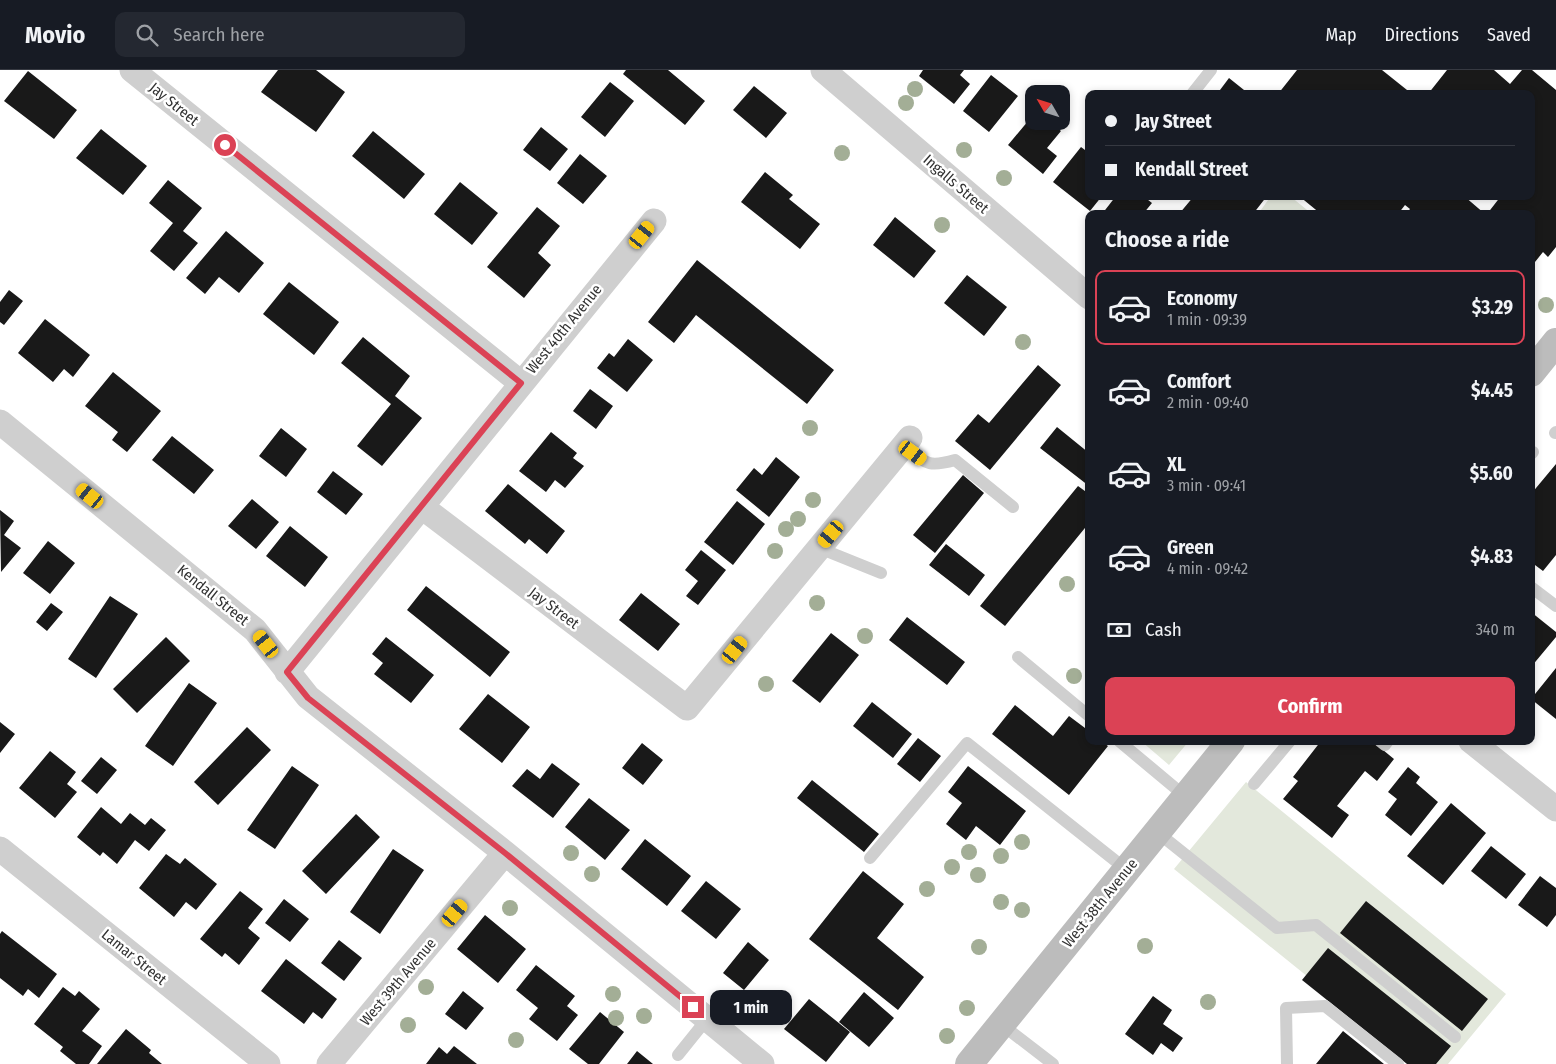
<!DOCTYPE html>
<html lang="en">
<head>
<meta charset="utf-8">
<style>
	:root { --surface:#171b24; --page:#242831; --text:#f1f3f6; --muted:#9ea1a6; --line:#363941; --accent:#db4255 }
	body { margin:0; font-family:"Fira Sans Condensed",sans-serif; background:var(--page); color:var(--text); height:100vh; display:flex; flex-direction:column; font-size:19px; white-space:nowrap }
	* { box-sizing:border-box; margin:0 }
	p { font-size:16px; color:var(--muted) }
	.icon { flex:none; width:28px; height:28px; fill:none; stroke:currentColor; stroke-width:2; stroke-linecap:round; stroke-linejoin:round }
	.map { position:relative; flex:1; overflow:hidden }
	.drawer { position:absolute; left:1085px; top:140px; width:450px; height:535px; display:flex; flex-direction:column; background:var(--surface); border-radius:10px; box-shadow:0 2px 8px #0003 }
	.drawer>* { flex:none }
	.top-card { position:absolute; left:1085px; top:20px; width:450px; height:110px; border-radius:10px; box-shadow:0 2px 8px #0003; display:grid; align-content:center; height:110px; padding:0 20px; background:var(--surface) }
	.needle { width:32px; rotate:309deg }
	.fabs { position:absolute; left:1025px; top:15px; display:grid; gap:10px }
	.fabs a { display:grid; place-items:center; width:45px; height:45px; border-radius:10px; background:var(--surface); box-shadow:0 2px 8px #0003; font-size:25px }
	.end { position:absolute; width:22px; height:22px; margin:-11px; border:6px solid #db4255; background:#fff; box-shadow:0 0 0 2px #fff }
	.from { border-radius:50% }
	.bubble { position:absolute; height:35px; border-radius:10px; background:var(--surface); box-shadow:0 2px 8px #0003; font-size:16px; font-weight:700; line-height:35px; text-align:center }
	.car { position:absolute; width:15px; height:30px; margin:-15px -8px; border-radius:6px; box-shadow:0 0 4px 1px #0007; background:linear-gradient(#f5c518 24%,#345 0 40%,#f5c518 0 76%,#345 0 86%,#f5c518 0) }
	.top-card b { display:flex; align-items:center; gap:18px; height:48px; font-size:19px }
	.top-card b+b { border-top:1px solid var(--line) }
	.top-card i { width:12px; height:12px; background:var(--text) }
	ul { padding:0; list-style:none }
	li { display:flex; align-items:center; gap:15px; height:75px; margin:0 10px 8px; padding:0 10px; border:2px solid transparent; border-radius:10px }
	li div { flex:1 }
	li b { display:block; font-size:19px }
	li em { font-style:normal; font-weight:700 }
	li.on { border-color:var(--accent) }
	li>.icon { width:45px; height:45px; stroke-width:1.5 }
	h2 { padding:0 20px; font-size:22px; line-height:60px }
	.pay { display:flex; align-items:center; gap:12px; height:55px; padding:0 20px; font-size:19px }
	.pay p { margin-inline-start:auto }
	.button { display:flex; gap:10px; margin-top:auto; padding:10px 20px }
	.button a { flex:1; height:58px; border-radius:10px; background:var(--accent); color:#fff; font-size:20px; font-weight:700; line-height:58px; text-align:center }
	header { display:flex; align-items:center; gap:30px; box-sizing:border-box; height:70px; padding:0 25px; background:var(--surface); border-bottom:1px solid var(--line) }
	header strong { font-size:24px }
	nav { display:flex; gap:28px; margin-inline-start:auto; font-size:18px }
	.search { width:350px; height:45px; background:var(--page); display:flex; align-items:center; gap:12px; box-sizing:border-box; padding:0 18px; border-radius:10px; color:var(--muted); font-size:19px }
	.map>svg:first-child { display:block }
	.green { fill:#e3e8dc }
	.building { fill:#191919 }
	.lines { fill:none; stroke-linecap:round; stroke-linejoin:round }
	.lane { stroke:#cfcfcf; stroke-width:12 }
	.street { stroke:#cfcfcf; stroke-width:25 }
	.secondary { stroke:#bcbcbc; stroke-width:28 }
	.tree { fill:#a3ae96 }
	.route { stroke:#db4255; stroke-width:6 }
	.labels { text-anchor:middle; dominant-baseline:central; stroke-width:5; stroke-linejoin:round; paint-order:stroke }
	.street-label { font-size:15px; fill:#323232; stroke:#fff }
</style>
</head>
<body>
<header>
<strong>Movio</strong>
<div class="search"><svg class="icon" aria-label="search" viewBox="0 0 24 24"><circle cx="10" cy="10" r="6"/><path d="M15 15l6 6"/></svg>Search here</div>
<nav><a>Map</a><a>Directions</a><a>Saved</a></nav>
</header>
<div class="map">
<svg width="1556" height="994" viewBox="0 0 1556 994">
	<rect width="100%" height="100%" fill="#fff"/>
	<!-- green -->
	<path class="green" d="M1271,126H1290L1312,144H1258Z
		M1141,671H1189L1169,695Z
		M1246,712L1506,924L1448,994H1416L1174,799Z"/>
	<!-- building -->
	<path class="building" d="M278,0H316L345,22L316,62L261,22Z
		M626,0H668L705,31L685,55L623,4Z
		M923,0H964L960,5L970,14L954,34L919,6Z
		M1297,0H1382L1412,24H1278Z
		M1447,0H1494L1510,14L1522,0H1532L1556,20V177L1548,187L1543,182L1531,197V144H1487L1501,126H1531V24H1428Z
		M28,1L77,40L54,69L4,31Z
		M991,5L1018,26L989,62L963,41Z
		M1229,8L1249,24H1217Z
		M610,12L634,31L605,67L581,47Z
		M754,16L787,43L766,68L733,40Z
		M1034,44V51H1049L1061,61L1047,78L1057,86L1043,104L1008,75Z
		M541,57L568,79L550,101L523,80Z
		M101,59L147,96L123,125L76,88Z
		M373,61L425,104L404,129L352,86Z
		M1081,77L1089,83V126H1102L1090,141L1053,112Z
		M580,84L607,106L583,134L557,113Z
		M765,102L793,125L789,129L820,154L800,179L741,132Z
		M168,110L202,138L183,161L198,173L174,201L150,181L173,153L149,133Z
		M460,112L498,143L472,175L434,144Z
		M1116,126H1143L1152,133L1143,144H1102Z
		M1194,126H1267L1253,144H1179Z
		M1299,126H1464L1485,144H1406L1410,139L1405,135L1398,144H1321Z
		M537,137L560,156L538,183L551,195L524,228L487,197Z
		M895,147L936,181L914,208L873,175Z
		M226,161L264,193L239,223L219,207L205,224L186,208Z
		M697,190L834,300L807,334L696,245L674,273L648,252Z
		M967,205L1007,237L984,266L944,233Z
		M289,212L339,252L314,285L263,244Z
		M9,220L23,231L4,255L0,252V232Z
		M45,249L90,285L73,307L64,299L53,312L18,283Z
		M363,267L410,306L395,326L422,348L382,396L357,376L391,334L341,293Z
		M628,269L653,290L627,322L597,298L609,283L614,287Z
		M1038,295L1061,315L990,400L955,371L978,344L989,353Z
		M113,302L161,341L127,382L112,370L118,362L85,336Z
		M590,319L613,336L596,359L573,341Z
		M1057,357L1089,383V416L1040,378Z
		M281,358L307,379L286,407L259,386Z
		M551,362L577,383L573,388L584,396L565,418L555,410L546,422L519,401Z
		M172,366L214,400L194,424L152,390Z
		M776,387L800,407L769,447L736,420L754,398L762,405Z
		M1556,394V485L1543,501L1531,492V424Z
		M333,401L363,424L346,445L317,422Z
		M963,405L984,423L935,483L913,465Z
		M508,414L565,461L547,484L529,469L525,474L485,441Z
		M1078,416L1089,424V453L1005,556L980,536Z
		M252,429L279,452L256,479L228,456Z
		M737,431L765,454L733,495L704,472Z
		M0,440L14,451L4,465L21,478L1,502Z
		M290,456L328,487L305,517L266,486Z
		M48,471L75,493L50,524L23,503Z
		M946,474L985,505L969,526L929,495Z
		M701,480L726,500L698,535L686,526L698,511L685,500Z
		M426,516L510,582L490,607L407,540Z
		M641,523L680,554L658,581L619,550Z
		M110,526L138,544L96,608L68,589Z
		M51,533L63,542L47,561L36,552Z
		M1531,542L1556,562V567L1531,597Z
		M907,547L965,592L947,615L889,570Z
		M831,563L859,585L820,633L792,611Z
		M166,567L190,591L137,643L113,619Z
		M386,567L434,605L411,633L374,604L383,593L372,584Z
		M1556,598V649L1531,629Z
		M189,613L217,633L173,696L145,676Z
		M488,624L530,657L502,693L459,659Z
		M872,632L912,664L893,688L853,656Z
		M1015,635L1053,666L1069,646L1089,661V671H1101L1108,676L1069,725L992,664Z
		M0,652L15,664L0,683Z
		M247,657L271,680L218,735L194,712Z
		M918,668L941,686L920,712L897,694Z
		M1321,671H1372L1394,689L1377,711L1365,701L1337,736L1349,745L1332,768L1283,729L1298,711L1293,707Z
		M642,673L663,690L643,715L622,698Z
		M50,681L76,702L67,714L77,722L55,748L19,718Z
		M101,687L117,700L97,724L81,711Z
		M552,693L580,714L553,748L512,716L527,699L540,709Z
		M292,696L319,715L275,779L247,760Z
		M968,696L1026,741L1000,775L976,756L966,770L946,754L962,733L948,722Z
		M1408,697L1420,707L1416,713L1438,732L1411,766L1385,745L1397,729L1388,722Z
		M812,710L879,764L864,782L797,728Z
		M589,728L630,760L605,790L565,757Z
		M1451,733L1486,763L1443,815L1407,786Z
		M101,737L121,754L130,743L145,755L151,748L166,760L149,781L135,770L117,794L103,782L100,786L77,767Z
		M356,744L380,767L326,824L302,801Z
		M645,769L691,806L667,836L621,799Z
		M1491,776L1526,804L1506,829L1471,801Z
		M393,779L424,800L380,864L350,842Z
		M166,784L180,794L185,788L217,814L196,840L186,832L174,847L139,818Z
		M863,801L904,834L877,868L924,907L898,940L809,869Z
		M1540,806L1556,818V845L1547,857L1518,835Z
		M706,811L741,839L716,869L681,841Z
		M240,821L263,839L248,858L260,868L239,895L225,883L222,887L200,869Z
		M284,829L309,849L290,872L265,853Z
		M1366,831L1488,929L1462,961L1340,863Z
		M485,845L526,879L498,913L457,879Z
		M2,861L57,904L39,928L28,919L23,926L0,908V864Z
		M339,870L362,888L344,911L321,893Z
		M748,872L769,890L744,920L723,903Z
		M1328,878L1451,976L1436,994H1407L1302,910Z
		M286,889L337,929L322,949L313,942L304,954L261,921Z
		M536,895L575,926L567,936L578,945L557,971L529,949L538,938L516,920Z
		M63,917L75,926L79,921L100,939L82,961L102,976L89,994H76L60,981L63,977L34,954Z
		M463,921L484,938L466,960L445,944Z
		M864,922L894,948L869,977L839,952Z
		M1153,926L1172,940L1163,954L1183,968L1173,982L1161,973L1153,985L1125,964Z
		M809,929L850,962L826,992L784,959Z
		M600,942L624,962L599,994H588L569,979Z
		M126,959L151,980L149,983L162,994H97Z
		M1343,961L1384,994H1316Z
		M454,976L477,994H426L439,977L447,984Z
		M637,981L653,994H627Z"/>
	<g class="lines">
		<!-- lane -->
		<path class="lane" d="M1192,24L1211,0
			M1555,363L1556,362
			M903,376C926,393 927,398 955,390L1013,437
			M1531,384L1533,382
			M819,478L881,503
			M1531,517L1556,536
			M1018,587L1089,646
			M1119,671L1186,727
			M1380,671L1385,675L1388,671
			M1254,714L1290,671
			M1157,762L1277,858L1316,855L1455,967
			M870,788L967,673L1127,800
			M1001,954L1053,994
			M678,985L707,949
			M1287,994L1286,938L1325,936L1398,994"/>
		<!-- street -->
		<path class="street" d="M132,0L521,313
			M823,0L1089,227
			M0,352L255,560L308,627L505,783L762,994
			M422,437L687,638L910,368
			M287,602L654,151
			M1471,671L1556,739
			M0,779L268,994
			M329,994L505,783"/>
		<!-- secondary -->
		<path class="secondary" d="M1531,303L1556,272
			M969,994L1231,671"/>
	</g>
	<!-- trees -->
	<g class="tree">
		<circle cx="915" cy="19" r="8"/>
		<circle cx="906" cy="33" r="8"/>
		<circle cx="964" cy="80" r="8"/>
		<circle cx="842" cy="83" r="8"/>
		<circle cx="1004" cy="108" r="8"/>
		<circle cx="942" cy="155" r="8"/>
		<circle cx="1546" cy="235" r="8"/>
		<circle cx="1023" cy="272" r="8"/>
		<circle cx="810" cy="358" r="8"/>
		<circle cx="813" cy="430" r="8"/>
		<circle cx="798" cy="449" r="8"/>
		<circle cx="786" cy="459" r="8"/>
		<circle cx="775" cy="481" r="8"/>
		<circle cx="1067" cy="514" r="8"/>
		<circle cx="817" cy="533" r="8"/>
		<circle cx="865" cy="566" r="8"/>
		<circle cx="1074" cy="606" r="8"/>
		<circle cx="766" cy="614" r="8"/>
		<circle cx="1022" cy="772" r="8"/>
		<circle cx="969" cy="782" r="8"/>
		<circle cx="571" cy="783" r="8"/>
		<circle cx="1001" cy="786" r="8"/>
		<circle cx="952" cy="797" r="8"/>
		<circle cx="592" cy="804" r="8"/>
		<circle cx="978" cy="805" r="8"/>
		<circle cx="927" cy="819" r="8"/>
		<circle cx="1001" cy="832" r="8"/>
		<circle cx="510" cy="838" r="8"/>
		<circle cx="1022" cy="840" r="8"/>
		<circle cx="1145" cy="876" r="8"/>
		<circle cx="979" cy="877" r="8"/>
		<circle cx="426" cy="917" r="8"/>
		<circle cx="613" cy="924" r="8"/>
		<circle cx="1208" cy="932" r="8"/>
		<circle cx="967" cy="938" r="8"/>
		<circle cx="644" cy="946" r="8"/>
		<circle cx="616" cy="948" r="8"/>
		<circle cx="408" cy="955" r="8"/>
		<circle cx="947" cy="966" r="8"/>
		<circle cx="516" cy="970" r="8"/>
	</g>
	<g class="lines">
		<!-- route -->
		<path class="route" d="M225,75L521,313L287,602L308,628L505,783L693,937"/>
	</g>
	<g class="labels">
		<!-- street labels -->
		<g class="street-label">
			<text transform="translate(174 34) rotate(39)">Jay Street</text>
			<text transform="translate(956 114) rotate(41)">Ingalls Street</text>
			<text transform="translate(564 259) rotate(-51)">West 40th Avenue</text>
			<text transform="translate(213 525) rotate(39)">Kendall Street</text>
			<text transform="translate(554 538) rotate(37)">Jay Street</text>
			<text transform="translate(1100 833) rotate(-51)">West 38th Avenue</text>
			<text transform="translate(134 887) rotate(39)">Lamar Street</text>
			<text transform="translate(398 912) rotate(-50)">West 39th Avenue</text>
		</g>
	</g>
</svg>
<div class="fabs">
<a><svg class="needle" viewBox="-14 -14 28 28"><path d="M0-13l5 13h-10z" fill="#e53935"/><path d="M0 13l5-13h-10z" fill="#9ea1a6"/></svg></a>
</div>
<i class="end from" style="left:225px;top:75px"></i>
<i class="end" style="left:693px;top:937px"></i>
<div class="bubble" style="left:710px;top:920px;width:82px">1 min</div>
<i class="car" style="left:642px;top:165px;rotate:39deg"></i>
<i class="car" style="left:913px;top:383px;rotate:126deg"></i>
<i class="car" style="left:90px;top:426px;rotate:309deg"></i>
<i class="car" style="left:831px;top:464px;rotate:220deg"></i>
<i class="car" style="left:266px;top:574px;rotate:322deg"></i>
<i class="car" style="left:735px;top:580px;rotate:39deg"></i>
<i class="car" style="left:455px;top:843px;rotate:40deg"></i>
<div class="top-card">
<b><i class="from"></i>Jay Street</b>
<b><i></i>Kendall Street</b>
</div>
<section class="drawer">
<h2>Choose a ride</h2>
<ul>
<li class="on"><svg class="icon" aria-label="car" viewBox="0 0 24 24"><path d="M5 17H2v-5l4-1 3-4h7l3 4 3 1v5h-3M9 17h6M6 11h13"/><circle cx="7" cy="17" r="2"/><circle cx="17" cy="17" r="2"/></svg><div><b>Economy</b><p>1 min · 09:39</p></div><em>$3.29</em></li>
<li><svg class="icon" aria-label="car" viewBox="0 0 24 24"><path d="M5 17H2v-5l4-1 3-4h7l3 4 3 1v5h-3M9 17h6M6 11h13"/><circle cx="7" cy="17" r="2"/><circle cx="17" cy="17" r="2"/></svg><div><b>Comfort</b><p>2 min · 09:40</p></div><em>$4.45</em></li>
<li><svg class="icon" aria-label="car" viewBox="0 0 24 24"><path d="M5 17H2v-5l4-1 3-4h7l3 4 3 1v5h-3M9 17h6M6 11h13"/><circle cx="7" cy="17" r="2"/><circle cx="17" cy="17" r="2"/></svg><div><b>XL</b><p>3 min · 09:41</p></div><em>$5.60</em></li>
<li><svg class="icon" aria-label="car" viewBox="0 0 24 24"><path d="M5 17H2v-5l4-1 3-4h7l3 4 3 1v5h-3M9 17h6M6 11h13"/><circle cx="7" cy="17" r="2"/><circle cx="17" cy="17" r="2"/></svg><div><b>Green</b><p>4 min · 09:42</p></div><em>$4.83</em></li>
</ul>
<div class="pay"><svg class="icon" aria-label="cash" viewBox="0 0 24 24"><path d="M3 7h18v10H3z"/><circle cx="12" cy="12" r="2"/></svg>Cash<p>340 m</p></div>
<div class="button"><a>Confirm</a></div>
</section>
</div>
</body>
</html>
